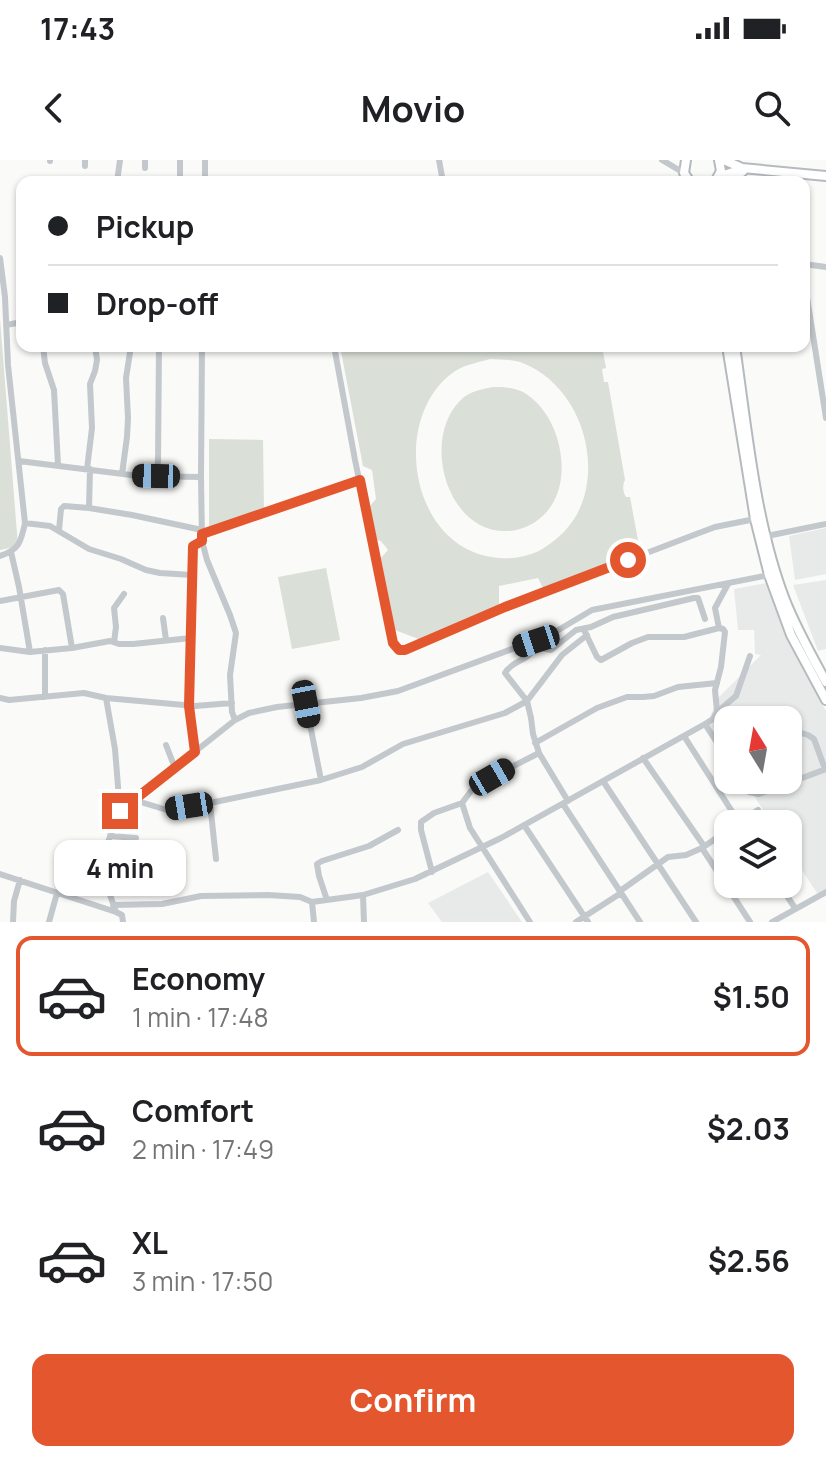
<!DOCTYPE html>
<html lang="en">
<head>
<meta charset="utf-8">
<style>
	:root { --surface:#fff; --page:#f2f2f2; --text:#202124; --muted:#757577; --line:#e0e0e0; --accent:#e4572e }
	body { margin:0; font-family:Manrope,sans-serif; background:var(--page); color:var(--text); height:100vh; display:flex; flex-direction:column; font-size:30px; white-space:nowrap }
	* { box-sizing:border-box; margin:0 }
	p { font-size:26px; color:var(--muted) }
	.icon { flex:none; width:44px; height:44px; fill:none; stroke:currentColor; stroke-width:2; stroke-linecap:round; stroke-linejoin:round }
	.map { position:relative; height:762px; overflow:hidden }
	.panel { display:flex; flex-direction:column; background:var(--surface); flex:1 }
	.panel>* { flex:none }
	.hud { position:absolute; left:16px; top:16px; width:794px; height:176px; border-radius:16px; box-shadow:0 2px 6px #0004; display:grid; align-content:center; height:176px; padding:0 32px; background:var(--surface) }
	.needle { width:52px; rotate:349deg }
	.fabs { position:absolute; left:714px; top:546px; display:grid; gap:16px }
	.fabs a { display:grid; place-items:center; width:88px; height:88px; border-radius:16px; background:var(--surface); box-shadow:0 2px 6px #0004; font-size:40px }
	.end { position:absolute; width:36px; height:36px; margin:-18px; border:10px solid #e4572e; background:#fff; box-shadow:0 0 0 4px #fff }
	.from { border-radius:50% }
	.bubble { position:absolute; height:56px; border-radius:16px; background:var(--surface); box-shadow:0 2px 6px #0004; font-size:26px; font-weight:700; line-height:56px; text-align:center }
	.car { position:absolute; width:24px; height:48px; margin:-24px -12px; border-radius:10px; box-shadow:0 0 6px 2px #0007; background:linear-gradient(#222 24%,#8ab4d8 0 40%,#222 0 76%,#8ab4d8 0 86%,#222 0) }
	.hud b { display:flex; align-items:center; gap:28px; height:76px; font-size:30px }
	.hud b+b { border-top:2px solid var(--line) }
	.hud i { width:20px; height:20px; background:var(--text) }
	ul { padding:14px 0 0; list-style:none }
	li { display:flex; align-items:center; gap:24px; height:120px; margin:0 16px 12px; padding:0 16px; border:4px solid transparent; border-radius:16px }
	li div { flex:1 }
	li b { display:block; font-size:30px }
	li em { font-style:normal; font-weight:700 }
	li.on { border-color:var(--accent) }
	li>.icon { width:72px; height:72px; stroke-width:1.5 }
	.button { display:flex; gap:16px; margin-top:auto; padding:16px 32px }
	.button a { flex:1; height:92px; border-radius:16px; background:var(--accent); color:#fff; font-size:32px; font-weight:700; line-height:92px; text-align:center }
	.status { display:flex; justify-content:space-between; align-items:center; height:56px; padding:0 40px; background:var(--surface); direction:ltr }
	.status svg { height:22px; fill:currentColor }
	header { display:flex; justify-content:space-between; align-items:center; height:104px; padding:0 32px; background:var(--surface); font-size:36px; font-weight:700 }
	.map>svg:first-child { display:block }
	.built { fill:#e8e9e9 }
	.green { fill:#dadfd7; fill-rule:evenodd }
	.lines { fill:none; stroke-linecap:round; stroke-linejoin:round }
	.major-casing { stroke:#b5babe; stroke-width:12 }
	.minor { stroke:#c3c8cc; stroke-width:6 }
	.major { stroke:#fff; stroke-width:8 }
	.route { stroke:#e4572e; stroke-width:10 }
</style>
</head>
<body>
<div class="status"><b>17:43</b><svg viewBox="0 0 49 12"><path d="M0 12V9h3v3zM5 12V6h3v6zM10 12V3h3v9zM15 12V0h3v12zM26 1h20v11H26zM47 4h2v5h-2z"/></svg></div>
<header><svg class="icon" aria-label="back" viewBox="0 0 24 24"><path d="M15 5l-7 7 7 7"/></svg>Movio<svg class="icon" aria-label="search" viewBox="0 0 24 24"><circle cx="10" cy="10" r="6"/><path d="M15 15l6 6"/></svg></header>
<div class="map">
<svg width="826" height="762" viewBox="0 0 826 762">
	<rect width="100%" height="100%" fill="#fafaf8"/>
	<!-- built -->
	<path class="built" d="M826,368V414L795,420L789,376Z
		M826,420V489L818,491L793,425Z
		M767,423L781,464L826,551V732L819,736L788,689V664H772L744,620H788V560H728V595L708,562L718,538L761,495L755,494L754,470H738L734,429Z
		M488,712L522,762H442L428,743Z"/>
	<!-- green -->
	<path class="green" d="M0,159L18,386L0,390Z
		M340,186H602L606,208L602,209L604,222H608L625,320C622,325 623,333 626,337H630L640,391L544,430L538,418L499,426V446L421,480L395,470L381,398L388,390L381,381L377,380L370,346L376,339L372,310L363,306ZM490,199C499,200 511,199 520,202C576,222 603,295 580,348C572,367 556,381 539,391C522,399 504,400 486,396C410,379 392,260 451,214C462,205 476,203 490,199Z
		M493,227C503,227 513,227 523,232C557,251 572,307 554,341C547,355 532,367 516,370C448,383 417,276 464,237C472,231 483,229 493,227Z
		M209,279L263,280L264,351L209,368Z
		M326,408L340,480L292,489L278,417Z"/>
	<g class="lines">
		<!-- major casing -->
		<g class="major-casing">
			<path id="major" d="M686,0L684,13L690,22
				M724,0L742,8L826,16
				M718,17L742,9
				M715,22L721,11L719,0
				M729,22L743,11
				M727,186L755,359L769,415L791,475L826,540
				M735,186C747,268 755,362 785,440C796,468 811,495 826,522"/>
		</g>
		<!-- minor -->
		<path class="minor" d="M439,0L443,22
			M662,0L684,13
			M50,1V0
			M85,6V0
			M145,8V0
			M180,19V0
			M117,22L120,0
			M205,22V0
			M0,98L5,137L8,205L25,363C21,382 19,390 0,396
			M804,104L826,107
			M804,118L826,258
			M6,165L22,162
			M43,186L45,203L54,230L58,305
			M202,186L201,317L202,381L207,400L230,455L236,473L230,515L232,552L235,560
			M334,186L355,300L393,483L399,490H405L505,447L699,373L715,367L755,359
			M19,301L139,316L201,317
			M87,309L92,268L90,224L95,211L97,200L95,186
			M122,314L127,277L128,258L126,218L131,186
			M156,316L158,301L159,186
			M89,348L90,309
			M25,363L50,366L89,389L121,399L146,410L160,413L192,415
			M59,370L61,349L64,346L89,348L132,355L202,370
			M202,374L360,320
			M767,376L826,364
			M11,392L19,427L30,492
			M0,441L59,430L63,434L72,488
			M163,458L166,480
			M719,468L715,448L728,424
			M114,482L116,467L114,448L124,434
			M536,485C530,501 511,501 505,513L527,541L531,558L533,574L539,593L568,641
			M536,487L551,490L576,470L591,467L613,457L694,438H698L705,459
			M0,488L30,492L72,488L110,481L119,484H133L191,478
			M45,490V537
			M0,538L9,540L84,533L106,538L195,546L232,543
			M106,538L115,589L120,651
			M306,544L321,620
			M717,552L736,536L750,496
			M705,564L728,599
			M788,569L808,575L814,579L825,609
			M684,576L740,664
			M535,583L597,548L627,537H643L654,536L678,527L717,523
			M166,585L175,608
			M195,592L189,534L193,386L202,381
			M643,598L704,686
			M741,620L749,632L759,634L826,609
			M603,621L696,762
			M134,640L167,650L210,643L321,620L362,607L403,584L505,553L527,541L562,495L587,475
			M210,643L216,699
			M462,643L470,668L530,762
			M563,644L640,762
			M738,664L758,650
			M524,665L588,762
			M110,676L136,678
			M702,688L750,762
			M107,704L165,705L177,703
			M432,712L421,670V662L434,653L462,643L471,631L492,617L539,593
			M0,714L116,752L122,755L123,762
			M779,724L795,748
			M620,731L668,697L686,695L702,688L728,670
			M363,735L364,762
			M327,740L319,716L317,704L322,701L369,686L398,670
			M312,742L314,762
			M113,745L162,744L201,736L268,735L300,737L312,742L363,735L415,719L501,678L705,564L713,559L717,552L715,530L721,507L725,472L723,469L719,468L684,477H648L632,483L601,500L597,497L584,470
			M116,752L109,732L107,704L108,682L120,651L235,560L249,553L277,547L361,538L398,531L550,475L592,450L769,415
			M13,762L14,741L20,720
			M49,762L57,733
			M576,762L621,733
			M772,762L826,732"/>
		<!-- major -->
		<use href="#major" class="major"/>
	</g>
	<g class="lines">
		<!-- route -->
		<path class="route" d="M120,651L195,592L189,546L193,386L202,381V374L360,320L393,483L399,490H405L505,447L628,400"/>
	</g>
</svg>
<div class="fabs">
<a><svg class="needle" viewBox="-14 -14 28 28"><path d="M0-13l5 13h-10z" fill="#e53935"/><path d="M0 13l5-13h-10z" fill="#757577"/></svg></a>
<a><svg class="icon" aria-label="layers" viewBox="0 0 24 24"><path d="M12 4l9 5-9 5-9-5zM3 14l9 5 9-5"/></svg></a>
</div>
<i class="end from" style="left:628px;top:400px"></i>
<i class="end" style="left:120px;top:651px"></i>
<div class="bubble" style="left:54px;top:680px;width:132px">4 min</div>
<i class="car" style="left:156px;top:316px;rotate:271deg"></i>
<i class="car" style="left:536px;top:481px;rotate:252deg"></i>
<i class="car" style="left:306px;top:544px;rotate:169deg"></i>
<i class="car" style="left:492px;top:617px;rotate:60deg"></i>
<i class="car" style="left:189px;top:646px;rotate:261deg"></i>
<div class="hud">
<b><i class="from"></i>Pickup</b>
<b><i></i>Drop-off</b>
</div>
</div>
<section class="panel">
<ul>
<li class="on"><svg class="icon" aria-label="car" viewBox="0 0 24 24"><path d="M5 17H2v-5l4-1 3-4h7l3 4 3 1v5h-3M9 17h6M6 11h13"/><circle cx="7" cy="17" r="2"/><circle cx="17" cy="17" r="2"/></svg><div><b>Economy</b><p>1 min · 17:48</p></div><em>$1.50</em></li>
<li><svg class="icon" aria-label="car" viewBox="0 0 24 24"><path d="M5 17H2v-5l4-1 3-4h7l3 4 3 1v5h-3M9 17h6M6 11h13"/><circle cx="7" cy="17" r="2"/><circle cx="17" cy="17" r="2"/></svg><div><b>Comfort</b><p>2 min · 17:49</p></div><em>$2.03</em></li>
<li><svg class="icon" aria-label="car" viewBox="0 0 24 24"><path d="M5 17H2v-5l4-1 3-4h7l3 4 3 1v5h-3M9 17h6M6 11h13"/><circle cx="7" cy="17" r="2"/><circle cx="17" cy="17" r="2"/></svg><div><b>XL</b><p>3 min · 17:50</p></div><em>$2.56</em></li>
</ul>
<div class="button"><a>Confirm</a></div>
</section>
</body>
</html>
